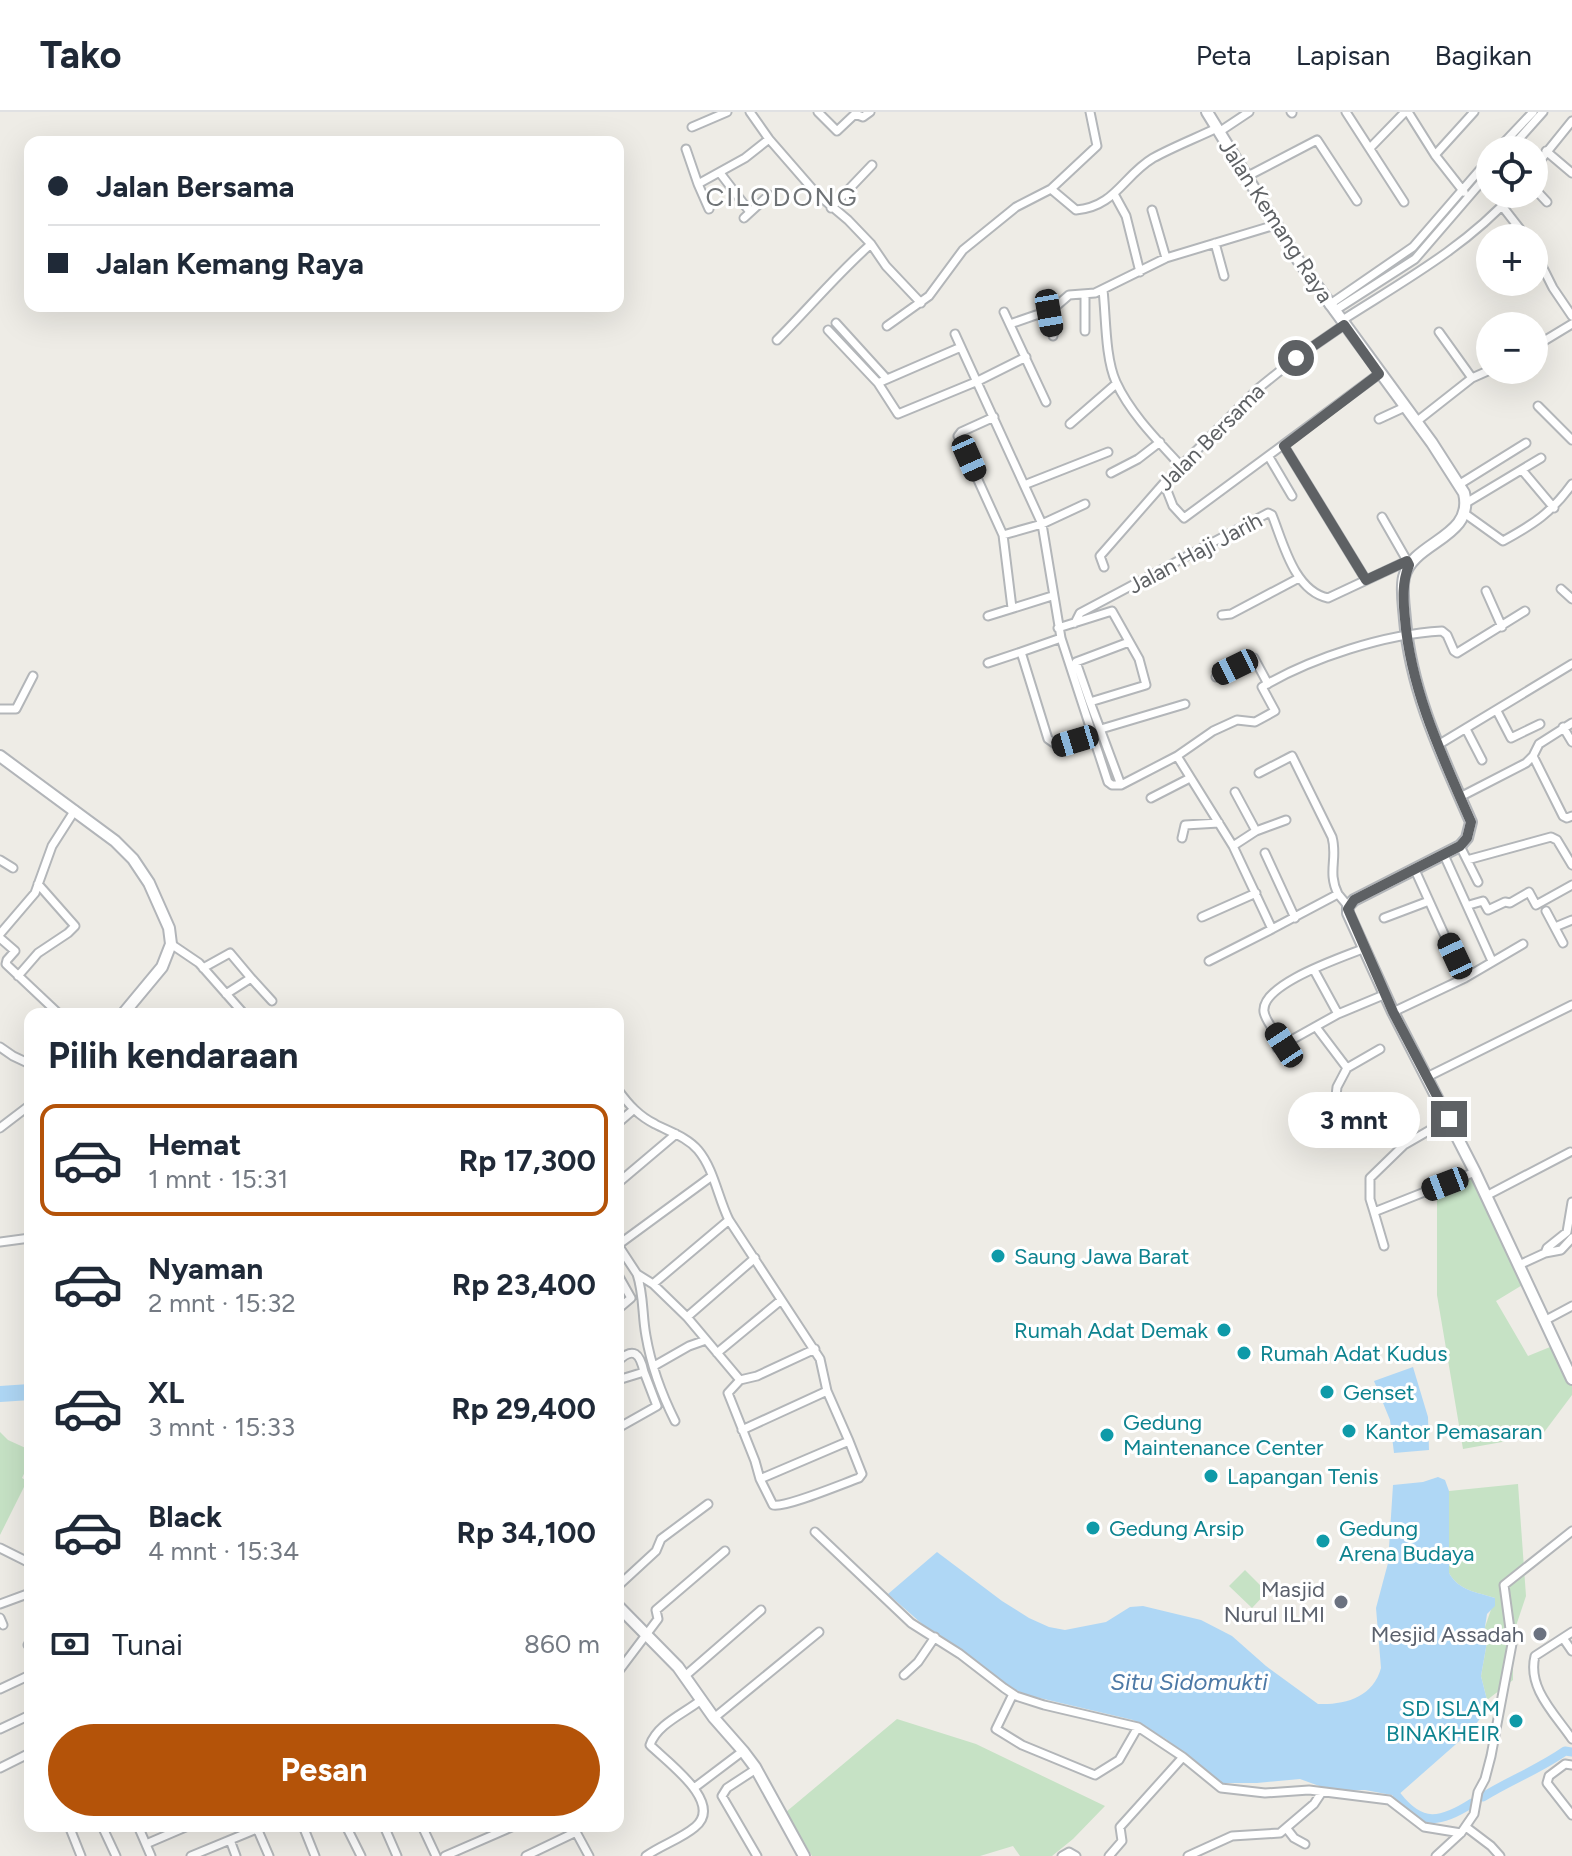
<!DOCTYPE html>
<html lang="id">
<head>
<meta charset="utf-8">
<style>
	:root { --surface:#fff; --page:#f2f2f3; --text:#1f2937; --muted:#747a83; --line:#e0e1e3; --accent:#b45309 }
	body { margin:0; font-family:Figtree,sans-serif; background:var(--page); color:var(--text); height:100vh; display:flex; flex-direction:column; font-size:30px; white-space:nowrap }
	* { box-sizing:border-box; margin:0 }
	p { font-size:26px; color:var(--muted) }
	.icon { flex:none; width:44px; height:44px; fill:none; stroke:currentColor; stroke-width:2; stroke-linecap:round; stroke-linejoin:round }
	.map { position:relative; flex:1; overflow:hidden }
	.sheet { position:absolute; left:24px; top:896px; width:600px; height:824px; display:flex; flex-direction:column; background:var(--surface); border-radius:16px; box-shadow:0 8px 32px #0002 }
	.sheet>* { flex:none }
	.banner { position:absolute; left:24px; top:24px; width:600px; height:176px; border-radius:16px; box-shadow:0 8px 32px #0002; display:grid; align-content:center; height:176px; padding:0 24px; background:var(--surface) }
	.buttons { position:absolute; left:1476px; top:24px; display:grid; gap:16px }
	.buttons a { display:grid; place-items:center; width:72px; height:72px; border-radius:50%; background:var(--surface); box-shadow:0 8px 32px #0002; font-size:40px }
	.end { position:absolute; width:36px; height:36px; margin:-18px; border:10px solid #5e6164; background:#fff; box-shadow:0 0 0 4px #fff }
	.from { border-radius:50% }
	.bubble { position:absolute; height:56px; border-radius:28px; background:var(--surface); box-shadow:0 8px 32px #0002; font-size:26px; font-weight:700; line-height:56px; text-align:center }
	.car { position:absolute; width:24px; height:48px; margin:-24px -12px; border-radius:10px; box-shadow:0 0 6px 2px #0007; background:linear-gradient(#222 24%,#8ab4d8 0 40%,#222 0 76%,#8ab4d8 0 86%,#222 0) }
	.banner b { display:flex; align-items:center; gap:28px; height:76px; font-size:30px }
	.banner b+b { border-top:2px solid var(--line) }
	.banner i { width:20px; height:20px; background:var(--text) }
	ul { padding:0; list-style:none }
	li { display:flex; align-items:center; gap:24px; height:112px; margin:0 16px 12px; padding:0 8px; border:4px solid transparent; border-radius:16px }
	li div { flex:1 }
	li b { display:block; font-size:30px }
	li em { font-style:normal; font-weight:700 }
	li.selected { border-color:var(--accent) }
	li>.icon { width:72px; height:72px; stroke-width:1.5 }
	h2 { padding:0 24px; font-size:36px; line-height:96px }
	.pay { display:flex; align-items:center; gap:20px; height:88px; padding:0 24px; font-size:30px }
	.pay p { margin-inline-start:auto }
	.button { display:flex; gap:16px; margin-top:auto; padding:16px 24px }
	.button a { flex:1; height:92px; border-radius:48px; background:var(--accent); color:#fff; font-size:32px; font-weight:700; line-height:92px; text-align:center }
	header { display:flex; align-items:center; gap:48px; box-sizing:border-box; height:112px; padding:0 40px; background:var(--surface); border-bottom:2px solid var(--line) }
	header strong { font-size:38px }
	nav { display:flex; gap:44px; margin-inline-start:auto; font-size:28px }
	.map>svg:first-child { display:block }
	.green { fill:#c6e2c5 }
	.water { fill:#afd7f5 }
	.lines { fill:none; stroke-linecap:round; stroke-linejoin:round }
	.canal { stroke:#afd7f5; stroke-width:9 }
	.river { stroke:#afd7f5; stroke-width:16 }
	.street-casing { stroke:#b3b6b9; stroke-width:11 }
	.secondary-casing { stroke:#b2b5b9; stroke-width:14 }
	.street { stroke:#fff; stroke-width:7 }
	.secondary { stroke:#fff; stroke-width:10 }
	.route { stroke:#5e6164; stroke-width:10 }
	.culture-dot { fill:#0f9aa8; stroke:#fff; stroke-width:3 }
	.worship-dot { fill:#6b7280; stroke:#fff; stroke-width:3 }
	.labels { text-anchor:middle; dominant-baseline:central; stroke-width:6; stroke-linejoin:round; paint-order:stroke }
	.street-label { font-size:22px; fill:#5e6164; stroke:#fff }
	.culture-label { font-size:22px; fill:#0d838f; stroke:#fff; text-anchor:start }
	.worship-label { font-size:22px; fill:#5b616d; stroke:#fff; text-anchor:end }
	.water-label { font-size:24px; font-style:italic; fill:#4d79a6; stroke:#fff }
	.quarter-label { font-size:26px; letter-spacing:2px; fill:#6f7376; stroke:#fff }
</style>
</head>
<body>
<header>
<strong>Tako</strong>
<nav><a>Peta</a><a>Lapisan</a><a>Bagikan</a></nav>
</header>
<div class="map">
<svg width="1572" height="1744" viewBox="0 0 1572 1744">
	<rect width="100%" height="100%" fill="#eeece6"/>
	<!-- green -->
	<path class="green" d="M1471,1064L1524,1172L1496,1189L1528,1244L1555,1233L1572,1274V1283L1542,1323L1463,1337L1437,1183V1086Z
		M0,1320L8,1328L30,1338V1349L22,1366L27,1369L0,1423Z
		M1518,1372L1526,1484L1513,1523V1568L1487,1588L1481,1564L1487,1530L1485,1515L1495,1486C1477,1480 1459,1479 1449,1461V1379Z
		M1245,1458L1267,1480L1252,1496L1229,1474Z
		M897,1607L976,1632L1105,1694L1073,1727L1052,1744H1020L1013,1734L980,1744H812L786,1700Z"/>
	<!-- water -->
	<path class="water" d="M1413,1255L1428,1305L1429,1338L1394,1341L1390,1308L1374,1269Z
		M1438,1365L1445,1368L1449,1379V1461C1459,1479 1477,1480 1495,1486V1494L1487,1502L1485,1515L1487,1530L1481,1564L1487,1588L1481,1605L1472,1618L1397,1684L1365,1678L1333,1679L1300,1667L1257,1671H1222L1213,1666L1166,1627L1133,1608L1027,1583C978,1563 928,1517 888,1482L937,1440L1002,1489L1029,1506L1049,1515L1065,1518L1106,1510L1130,1495L1143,1494L1201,1508L1232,1524L1266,1554L1318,1592C1346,1593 1373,1585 1381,1556L1376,1496L1388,1451L1393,1373L1423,1370Z"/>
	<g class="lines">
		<!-- canal -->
		<path class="canal" d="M1397,1684C1421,1715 1441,1711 1472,1691
			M1483,1685C1510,1668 1538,1658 1565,1639L1572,1640"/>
		<!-- river -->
		<path class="river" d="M0,1282L30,1280"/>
		<!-- street casing -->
		<g class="street-casing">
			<path id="street" d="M750,0L769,27L816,81L848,108L871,132L886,154L921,191
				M818,0L837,19L855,2L863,5L870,0
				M1291,0L1292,1
				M1346,0L1404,90
				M1408,0L1435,43L1464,80
				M692,15L727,0
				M1219,20L1249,0
				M1370,36L1405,0
				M686,37L698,72L745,46L769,27
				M1497,38L1533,0
				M1509,38L1543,0
				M1546,39L1572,61
				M1435,43L1474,0
				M1534,56L1572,9
				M720,61L750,100
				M1246,65L1317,28L1357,89
				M698,72L709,97
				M1534,76L1547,90
				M1051,77L1097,34L1090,0
				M1114,82L1126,104L1140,160
				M1502,94L1527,126
				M831,96L872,53
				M1152,98L1166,146
				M744,106L769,83
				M1215,131L1224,164
				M1534,138L1553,176L1572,204
				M1103,178C1106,204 1105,246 1116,270C1130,301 1158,329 1181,354
				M1085,184V219
				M1329,193L1413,135L1490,46
				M1334,199L1415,147L1490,60
				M1004,200L1046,290
				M1049,201L1053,224
				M1341,209C1400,171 1466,135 1513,82
				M836,211L886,266
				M1010,212L1036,203L1047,202L1069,183L1095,181L1166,146L1275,113
				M887,214L929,184L963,138L1016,95L1051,77L1076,98C1115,95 1123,64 1153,46C1173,35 1196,26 1217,16
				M828,218L878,271
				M1439,220L1472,266
				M955,222L1042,412L1061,526L1108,670L1112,673H1121L1177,644L1233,734L1272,817L1338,782L1348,794
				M777,228C809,196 837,162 871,132
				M961,235L878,271L898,302L978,269L1026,245
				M1534,235L1572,212
				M1538,294L1572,328
				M994,305L961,320L958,324L1003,423
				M1379,307L1405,295
				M1416,310L1472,266L1490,258
				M1070,312L1116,272
				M1284,334L1366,468
				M1269,345L1292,384
				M1522,358L1554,396
				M1111,361L1138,347L1160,330
				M1164,371L1173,394L1184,406L1379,262
				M1460,372L1526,331
				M1024,373L1108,340
				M1466,391L1541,346
				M1464,401L1503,429C1534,412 1551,401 1572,372
				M1382,405L1409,452
				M1104,455L1100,444L1164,371L1260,275L1296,246L1344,213
				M1561,477L1572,487
				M1486,479L1502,515
				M1012,496L1003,423L1042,412L1085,392
				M1222,503L1231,502L1299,466
				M988,504L1052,484
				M1075,511L1080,501L1268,401L1272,403C1283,430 1294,479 1328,486L1407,449
				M1058,516L1112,499L1139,547L1146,573L1090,590L1121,673
				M1061,526L1021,540L1048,627L1058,634L1092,623
				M988,551L1021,540
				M1216,565L1254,546L1268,572
				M1090,590L1076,550L1129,530
				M0,597H16L33,564
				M1497,599L1511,626L1540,612
				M1572,611L1539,632L1533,644L1563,704L1567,706L1572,704
				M1563,615L1572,630
				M1101,617L1185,592
				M1466,617L1482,648
				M1438,633L1572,552
				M1177,644L1213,619L1237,608L1255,610L1275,599L1262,575C1311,546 1385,522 1442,519L1447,523L1454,539L1457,541L1525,499
				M1259,661L1292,644L1332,725C1338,746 1327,760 1338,782
				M1235,680L1256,719
				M1460,685L1526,651L1533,644
				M1151,686L1190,666
				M1182,726L1185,713L1219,711
				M1233,734L1256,719L1286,708
				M1460,734L1478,770
				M1265,741L1295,806
				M1444,743L1492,849
				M0,748L13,756
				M1467,748L1551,725L1557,728L1572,753
				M1415,758L1459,855
				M1469,793L1483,789L1488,798L1505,790L1510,791L1529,780L1536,793L1572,773
				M1546,799L1563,831
				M1202,805L1256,781
				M1384,806L1429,789
				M1555,815L1572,808
				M0,822L35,781L52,734L75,698
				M0,826L15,839L7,848L6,852L59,902
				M171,832L199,851L244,902
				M1209,849L1272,817
				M203,856L230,841L251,866
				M1314,858L1338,902
				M18,864L38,841L68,821L75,814L38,772
				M226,882L251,866L272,889
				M1393,900L1465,866L1523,832
				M1316,915L1347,956L1380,937
				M1284,933C1278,923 1266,911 1264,900C1260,872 1343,845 1365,836
				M0,935L13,944L30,952
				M1277,936L1338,902L1386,882
				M1347,956L1337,975L1336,984L1376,1010L1404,1033L1449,1007
				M1427,965L1572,893
				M618,978C629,993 639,1004 655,1012C670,1020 687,1025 698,1038C714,1057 718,1086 729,1108L820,1247L827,1279L849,1329L760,1367
				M618,1011L633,998
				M0,1016L30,993
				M618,1071L676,1022
				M1486,1084L1570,1040
				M1374,1100L1370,1087V1066L1404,1033
				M0,1130L30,1126
				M618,1133L637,1162L653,1172L687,1205L740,1268L757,1264L815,1237
				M618,1133L712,1064
				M1384,1134L1374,1100L1475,1060
				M1545,1141L1547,1136L1567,1120L1572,1090
				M1519,1153L1545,1141L1561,1138L1572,1126
				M637,1162C644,1183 642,1203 646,1224C651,1253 662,1283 675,1309
				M618,1163L631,1186L618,1197
				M653,1172L729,1108
				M687,1205L755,1146
				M1544,1209L1572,1194
				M717,1241L780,1189
				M618,1249C634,1234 640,1242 644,1260
				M654,1254L689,1234L706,1228
				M618,1268L644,1260L657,1294L618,1316
				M740,1268L728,1281L755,1349L760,1367L773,1393C785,1396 842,1372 859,1366L862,1362L849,1329
				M742,1318L827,1279
				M815,1420L911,1511L960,1542L1004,1576L1016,1584L1044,1593L1138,1615L1183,1645L1120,1715L1122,1729L1109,1744
				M0,1436L30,1451
				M618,1474L656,1439L661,1427L708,1392
				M0,1492L30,1481
				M0,1506L3,1513
				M1572,1520L1535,1544C1527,1576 1555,1602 1572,1627
				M1563,1526L1572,1539
				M28,1533L30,1532
				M618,1560L658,1507L656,1498L725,1439
				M904,1563L918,1550L935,1525
				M685,1564L761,1498
				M0,1577L30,1563
				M1013,1582L996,1617L1022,1633L1090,1661L1095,1663L1119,1648L1138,1615
				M714,1606L819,1520
				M0,1617L30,1603
				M1183,1645L1221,1676L1265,1681L1309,1678L1389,1688L1424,1715L1461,1721
				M1572,1653L1565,1652L1549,1664L1547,1671L1572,1703
				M0,1656L30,1641
				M756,1657L727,1676L722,1684L757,1744
				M694,1676L743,1639
				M69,1714L81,1744
				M102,1714L116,1744
				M138,1714L151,1744
				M256,1714L269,1744
				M303,1714L315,1744
				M346,1714L361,1744
				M384,1714L397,1744
				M422,1714L436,1744
				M1466,1715L1491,1734L1500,1744
				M1287,1717L1294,1726L1305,1732
				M230,1728L236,1744
				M146,1732L188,1714
				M191,1744L264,1714
				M445,1744L514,1714
				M526,1744L576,1720L589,1744
				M646,1744C661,1733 681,1727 695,1715C725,1691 666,1649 650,1633C657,1612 685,1601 701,1588
				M1062,1744L1069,1740L1076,1744
				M1188,1744L1232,1724L1280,1721L1314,1692L1322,1680
				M1436,1744L1461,1721L1474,1702L1478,1680L1485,1667L1491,1644L1512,1532L1504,1473L1572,1419"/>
		</g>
		<!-- secondary casing -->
		<g class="secondary-casing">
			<path id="secondary" d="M1207,0L1298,148L1432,331L1464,381C1475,426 1413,429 1404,465C1401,478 1404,494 1405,508C1411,580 1442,644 1471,710L1467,726L1460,734L1354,788L1348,794V801L1393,900L1475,1060L1572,1267
				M0,644L115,729L133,747L149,771L169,816L171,832L162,855L123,902
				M618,1494L678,1555L714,1606L743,1639L755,1655L804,1744"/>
		</g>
		<!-- street -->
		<use href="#street" class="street"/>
		<!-- secondary -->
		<use href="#secondary" class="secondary"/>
	</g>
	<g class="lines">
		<!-- route -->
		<path class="route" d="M1296,246L1344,213L1379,262L1284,334L1366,468L1407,449L1409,453C1402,471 1403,487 1405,507C1411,579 1442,644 1471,710L1467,726L1460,734L1354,788L1348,797L1393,900L1449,1007"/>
	</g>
	<!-- markers -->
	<g class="culture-dot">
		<circle cx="998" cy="1144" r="8"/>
		<circle cx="1224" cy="1218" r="8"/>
		<circle cx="1244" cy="1241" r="8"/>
		<circle cx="1327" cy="1280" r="8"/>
		<circle cx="1349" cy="1319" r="8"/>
		<circle cx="1107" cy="1323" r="8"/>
		<circle cx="1211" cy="1364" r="8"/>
		<circle cx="1093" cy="1416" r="8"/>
		<circle cx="1323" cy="1429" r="8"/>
		<circle cx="1516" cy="1609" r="8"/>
	</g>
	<g class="worship-dot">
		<circle cx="1341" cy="1490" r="8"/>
		<circle cx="1540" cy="1522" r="8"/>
	</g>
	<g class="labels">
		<!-- street labels -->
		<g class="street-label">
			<text transform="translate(1276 109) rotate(57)">Jalan Kemang Raya</text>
			<text transform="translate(1211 325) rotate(-45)">Jalan Bersama</text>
			<text transform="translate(1195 441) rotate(-28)">Jalan Haji Jarih</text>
		</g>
		<!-- culture labels -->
		<g class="culture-label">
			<text x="1014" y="1144">Saung Jawa Barat</text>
			<text x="1208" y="1218" text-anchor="end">Rumah Adat Demak</text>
			<text x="1260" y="1241">Rumah Adat Kudus</text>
			<text x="1343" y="1280">Genset</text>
			<text x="1123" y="1310">Gedung<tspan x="1123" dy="25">Maintenance Center</tspan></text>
			<text x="1365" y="1319">Kantor Pemasaran</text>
			<text x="1227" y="1364">Lapangan Tenis</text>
			<text x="1109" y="1416">Gedung Arsip</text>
			<text x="1339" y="1416">Gedung<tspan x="1339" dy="25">Arena Budaya</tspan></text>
			<text x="1500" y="1596" text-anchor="end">SD ISLAM<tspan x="1500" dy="25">BINAKHEIR</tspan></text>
		</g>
		<!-- worship labels -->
		<g class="worship-label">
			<text x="1325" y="1477">Masjid<tspan x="1325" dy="25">Nurul ILMI</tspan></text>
			<text x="1524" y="1522">Mesjid Assadah</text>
		</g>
		<!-- water labels -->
		<g class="water-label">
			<text x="1189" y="1569">Situ Sidomukti</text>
		</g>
		<!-- quarter labels -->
		<g class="quarter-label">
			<text x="782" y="85">CILODONG</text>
		</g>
	</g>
</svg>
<div class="buttons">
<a><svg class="icon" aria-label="locate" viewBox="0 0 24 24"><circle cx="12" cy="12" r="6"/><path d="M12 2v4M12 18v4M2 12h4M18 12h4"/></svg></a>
<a>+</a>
<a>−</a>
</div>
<i class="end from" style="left:1296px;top:246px"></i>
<i class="end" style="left:1449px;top:1007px"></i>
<div class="bubble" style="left:1288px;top:980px;width:132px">3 mnt</div>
<i class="car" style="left:1049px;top:201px;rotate:170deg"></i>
<i class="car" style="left:969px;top:346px;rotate:156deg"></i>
<i class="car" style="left:1235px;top:555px;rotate:244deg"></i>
<i class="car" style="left:1075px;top:629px;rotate:253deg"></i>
<i class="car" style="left:1455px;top:844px;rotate:335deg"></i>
<i class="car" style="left:1284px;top:933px;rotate:327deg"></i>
<i class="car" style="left:1445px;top:1072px;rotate:249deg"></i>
<div class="banner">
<b><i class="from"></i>Jalan Bersama</b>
<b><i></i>Jalan Kemang Raya</b>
</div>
<section class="sheet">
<h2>Pilih kendaraan</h2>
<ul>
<li class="selected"><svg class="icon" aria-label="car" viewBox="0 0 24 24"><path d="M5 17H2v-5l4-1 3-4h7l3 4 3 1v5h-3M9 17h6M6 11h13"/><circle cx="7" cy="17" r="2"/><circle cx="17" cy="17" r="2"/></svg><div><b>Hemat</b><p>1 mnt · 15:31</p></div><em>Rp 17,300</em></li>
<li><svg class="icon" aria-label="car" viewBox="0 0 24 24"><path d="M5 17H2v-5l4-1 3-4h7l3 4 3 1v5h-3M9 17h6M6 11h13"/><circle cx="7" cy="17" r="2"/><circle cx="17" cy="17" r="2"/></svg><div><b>Nyaman</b><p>2 mnt · 15:32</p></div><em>Rp 23,400</em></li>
<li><svg class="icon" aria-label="car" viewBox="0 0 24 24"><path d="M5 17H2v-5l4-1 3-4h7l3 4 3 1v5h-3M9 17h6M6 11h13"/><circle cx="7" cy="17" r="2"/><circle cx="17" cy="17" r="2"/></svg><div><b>XL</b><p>3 mnt · 15:33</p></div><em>Rp 29,400</em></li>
<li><svg class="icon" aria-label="car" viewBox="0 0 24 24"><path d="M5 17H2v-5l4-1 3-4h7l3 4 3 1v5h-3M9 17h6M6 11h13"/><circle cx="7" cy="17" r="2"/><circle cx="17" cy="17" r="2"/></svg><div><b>Black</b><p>4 mnt · 15:34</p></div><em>Rp 34,100</em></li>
</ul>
<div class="pay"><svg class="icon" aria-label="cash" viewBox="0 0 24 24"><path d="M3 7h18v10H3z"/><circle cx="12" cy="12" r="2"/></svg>Tunai<p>860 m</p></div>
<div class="button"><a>Pesan</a></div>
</section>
</div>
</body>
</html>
